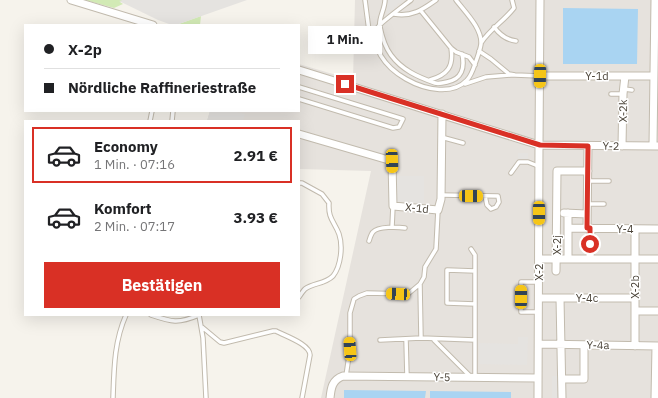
<!DOCTYPE html>
<html lang="de">
<head>
<meta charset="utf-8">
<style>
	:root { --surface:#fff; --page:#f2f2f2; --text:#202124; --muted:#757577; --line:#e0e0e0; --accent:#d93025 }
	body { margin:0; font-family:"IBM Plex Sans",sans-serif; background:var(--page); color:var(--text); height:100vh; display:flex; flex-direction:column; font-size:15px; white-space:nowrap }
	* { box-sizing:border-box; margin:0 }
	p { font-size:13px; color:var(--muted) }
	.icon { flex:none; width:22px; height:22px; fill:none; stroke:currentColor; stroke-width:2; stroke-linecap:round; stroke-linejoin:round }
	.map { position:relative; flex:1; overflow:hidden }
	.side { position:absolute; left:24px; top:120px; width:276px; height:196px; display:flex; flex-direction:column; background:var(--surface); border-radius:0px; box-shadow:0 4px 16px #0002 }
	.side>* { flex:none }
	.guide { position:absolute; left:24px; top:24px; width:276px; height:88px; border-radius:0px; box-shadow:0 4px 16px #0002; display:grid; align-content:center; height:88px; padding:0 20px; background:var(--surface) }
	.end { position:absolute; width:18px; height:18px; margin:-9px; border:5px solid #d93025; background:#fff; box-shadow:0 0 0 2px #fff }
	.from { border-radius:50% }
	.bubble { position:absolute; height:28px; border-radius:0px; background:var(--surface); box-shadow:0 4px 16px #0002; font-size:13px; font-weight:700; line-height:28px; text-align:center }
	.car { position:absolute; width:12px; height:24px; margin:-12px -6px; border-radius:5px; box-shadow:0 0 3px 1px #0007; background:linear-gradient(#f5c518 24%,#345 0 40%,#f5c518 0 76%,#345 0 86%,#f5c518 0) }
	.guide b { display:flex; align-items:center; gap:14px; height:38px; font-size:15px }
	.guide b+b { border-top:1px solid var(--line) }
	.guide i { width:10px; height:10px; background:var(--text) }
	ul { padding:7px 0 0; list-style:none }
	li { display:flex; align-items:center; gap:12px; height:56px; margin:0 8px 6px; padding:0 12px; border:2px solid transparent; border-radius:0px }
	li div { flex:1 }
	li b { display:block; font-size:15px }
	li em { font-style:normal; font-weight:700 }
	li.current { border-color:var(--accent) }
	li>.icon { width:36px; height:36px; stroke-width:1.5 }
	.primary-button { display:flex; gap:8px; margin-top:auto; padding:8px 20px }
	.primary-button a { flex:1; height:46px; border-radius:0px; background:var(--accent); color:#fff; font-size:16px; font-weight:700; line-height:46px; text-align:center }
	.map>svg:first-child { display:block }
	.industrial { fill:#e6e2dd }
	.green { fill:#d2eab5 }
	.parking { fill:#e5e3e0 }
	.water { fill:#a9d4f2 }
	.lines { fill:none; stroke-linecap:round; stroke-linejoin:round }
	.service-casing { stroke:#c2bbae; stroke-width:5.5 }
	.minor-casing { stroke:#c2bbae; stroke-width:9 }
	.service { stroke:#fff; stroke-width:3.5 }
	.minor { stroke:#fff; stroke-width:7 }
	.route { stroke:#d93025; stroke-width:5 }
	.labels { text-anchor:middle; dominant-baseline:central; stroke-width:3; stroke-linejoin:round; paint-order:stroke }
	.street-label { font-size:11px; fill:#4b4439; stroke:#fff }
</style>
</head>
<body>
<div class="map">
<svg width="658" height="398" viewBox="0 0 658 398">
	<rect width="100%" height="100%" fill="#f6f3ec"/>
	<!-- industrial -->
	<path class="industrial" d="M355,0H658V398H321L371,171L299,169V121H207L210,111H299V64L353,80Z"/>
	<!-- green -->
	<path class="green" d="M85,0H123L120,2L123,4L114,8Z
		M201,16L200,25H176Z"/>
	<!-- parking -->
	<path class="parking" d="M123,0H247L176,25H172L158,20L119,1Z
		M387,0H401V3H398L397,7L394,6V10H390V14H387Z
		M210,111H233L245,114L243,121H207Z
		M518,153H528V160L518,159Z
		M397,176H424V204L397,203Z
		M518,337H528L527,365L479,364V343L518,344Z
		M552,376H557L558,398H552Z"/>
	<!-- water -->
	<path class="water" d="M563,8L638,9L637,64H563Z
		M344,390L426,391L425,398H344Z
		M430,391L511,392V398H430Z"/>
	<g class="lines">
		<!-- service casing -->
		<g class="service-casing">
			<path id="service" d="M365,0L369,31L375,43
				M385,0C385,9 378,19 380,27C382,37 385,47 391,55C402,70 418,77 435,83C438,84 443,83 447,82C462,79 465,68 462,54
				M411,0C406,4 380,23 378,27C361,66 440,109 467,80C471,76 473,70 475,64C477,58 480,51 481,44C482,28 465,12 456,0
				M421,11L451,48L456,52L469,57L475,65
				M394,14C412,17 422,10 436,0
				M494,27C500,35 506,40 516,41
				M481,43C490,29 504,21 514,8L512,0
				M479,51L491,59L509,74L515,75L540,76
				M430,80C447,75 454,67 451,48
				M465,84L486,77L511,75
				M299,87L403,119L399,127L393,128L299,99
				M624,89L632,90
				M611,94H623
				M150,121L152,111
				M172,121L173,111
				M441,137L463,143
				M511,173L519,162H528L538,166
				M588,181H609
				M299,183H302L322,194L329,203C328,219 334,221 339,234C343,246 341,266 333,276C325,284 313,283 305,289C303,291 301,294 299,297
				M441,195L498,196L499,202L496,207L491,209L487,205L485,196
				M587,204H604
				M392,227L393,206
				M369,241C370,238 371,234 373,232C378,226 398,227 405,228
				M471,249L475,255V377
				M420,284L421,338
				M475,304L447,303V270L475,271
				M539,312H521V282H539
				M151,315C172,322 178,324 199,315
				M199,315L203,338L206,398
				M202,327L220,342L224,343L273,331H276C285,336 310,344 310,355L302,398
				M406,339L407,377
				M380,340L421,338L475,340
				M434,340L471,377
				M346,376L350,349V313L354,299L359,296L367,293L408,294L420,284L424,277L425,267L436,249L438,210
				M113,398C114,369 114,342 126,315"/>
		</g>
		<!-- minor casing -->
		<g class="minor-casing">
			<path id="minor" d="M71,0L153,25
				M299,70L539,145L540,0
				M540,76H654
				M299,134L392,161L393,206L438,210L441,199L442,114
				M622,146L623,94L625,76
				M653,146L655,0
				M564,213L587,214
				M568,228L658,229
				M587,228L588,146
				M539,259H658
				M568,259V213
				M590,259L591,228
				M556,271L557,171H588
				M539,298H635
				M560,298L562,398
				M635,311H658
				M539,344L658,346
				M635,346V229
				M562,379H584V345
				M330,398C331,388 332,380 343,376L538,378
				M538,398L539,145L658,146
				M655,398L656,346"/>
		</g>
		<!-- service -->
		<use href="#service" class="service"/>
		<!-- minor -->
		<use href="#minor" class="minor"/>
	</g>
	<g class="lines">
		<!-- route -->
		<path class="route" d="M345,84L540,145L588,146L587,228H590V244"/>
	</g>
	<g class="labels">
		<!-- street labels -->
		<g class="street-label">
			<text x="597" y="76">Y-1d</text>
			<text transform="translate(623 111) rotate(-89)">X-2k</text>
			<text transform="translate(611 146) rotate(1)">Y-2</text>
			<text transform="translate(417 208) rotate(6)">X-1d</text>
			<text x="625" y="229">Y-4</text>
			<text transform="translate(557 245) rotate(-90)">X-2j</text>
			<text transform="translate(539 272) rotate(-90)">X-2</text>
			<text transform="translate(635 287) rotate(-90)">X-2b</text>
			<text x="587" y="298">Y-4c</text>
			<text transform="translate(598 345) rotate(1)">Y-4a</text>
			<text transform="translate(442 377) rotate(1)">Y-5</text>
		</g>
	</g>
</svg>
<i class="end from" style="left:590px;top:244px"></i>
<i class="end" style="left:345px;top:84px"></i>
<div class="bubble" style="left:308px;top:26px;width:74px">1 Min.</div>
<i class="car" style="left:540px;top:76px;rotate:181deg"></i>
<i class="car" style="left:392px;top:161px;rotate:178deg"></i>
<i class="car" style="left:471px;top:196px;rotate:91deg"></i>
<i class="car" style="left:539px;top:213px;rotate:180deg"></i>
<i class="car" style="left:398px;top:294px;rotate:273deg"></i>
<i class="car" style="left:521px;top:297px;rotate:0deg"></i>
<i class="car" style="left:350px;top:349px;rotate:356deg"></i>
<div class="guide">
<b><i class="from"></i>X-2p</b>
<b><i></i>Nördliche Raffineriestraße</b>
</div>
<section class="side">
<ul>
<li class="current"><svg class="icon" aria-label="car" viewBox="0 0 24 24"><path d="M5 17H2v-5l4-1 3-4h7l3 4 3 1v5h-3M9 17h6M6 11h13"/><circle cx="7" cy="17" r="2"/><circle cx="17" cy="17" r="2"/></svg><div><b>Economy</b><p>1 Min. · 07:16</p></div><em>2.91 €</em></li>
<li><svg class="icon" aria-label="car" viewBox="0 0 24 24"><path d="M5 17H2v-5l4-1 3-4h7l3 4 3 1v5h-3M9 17h6M6 11h13"/><circle cx="7" cy="17" r="2"/><circle cx="17" cy="17" r="2"/></svg><div><b>Komfort</b><p>2 Min. · 07:17</p></div><em>3.93 €</em></li>
</ul>
<div class="primary-button"><a>Bestätigen</a></div>
</section>
</div>
</body>
</html>
